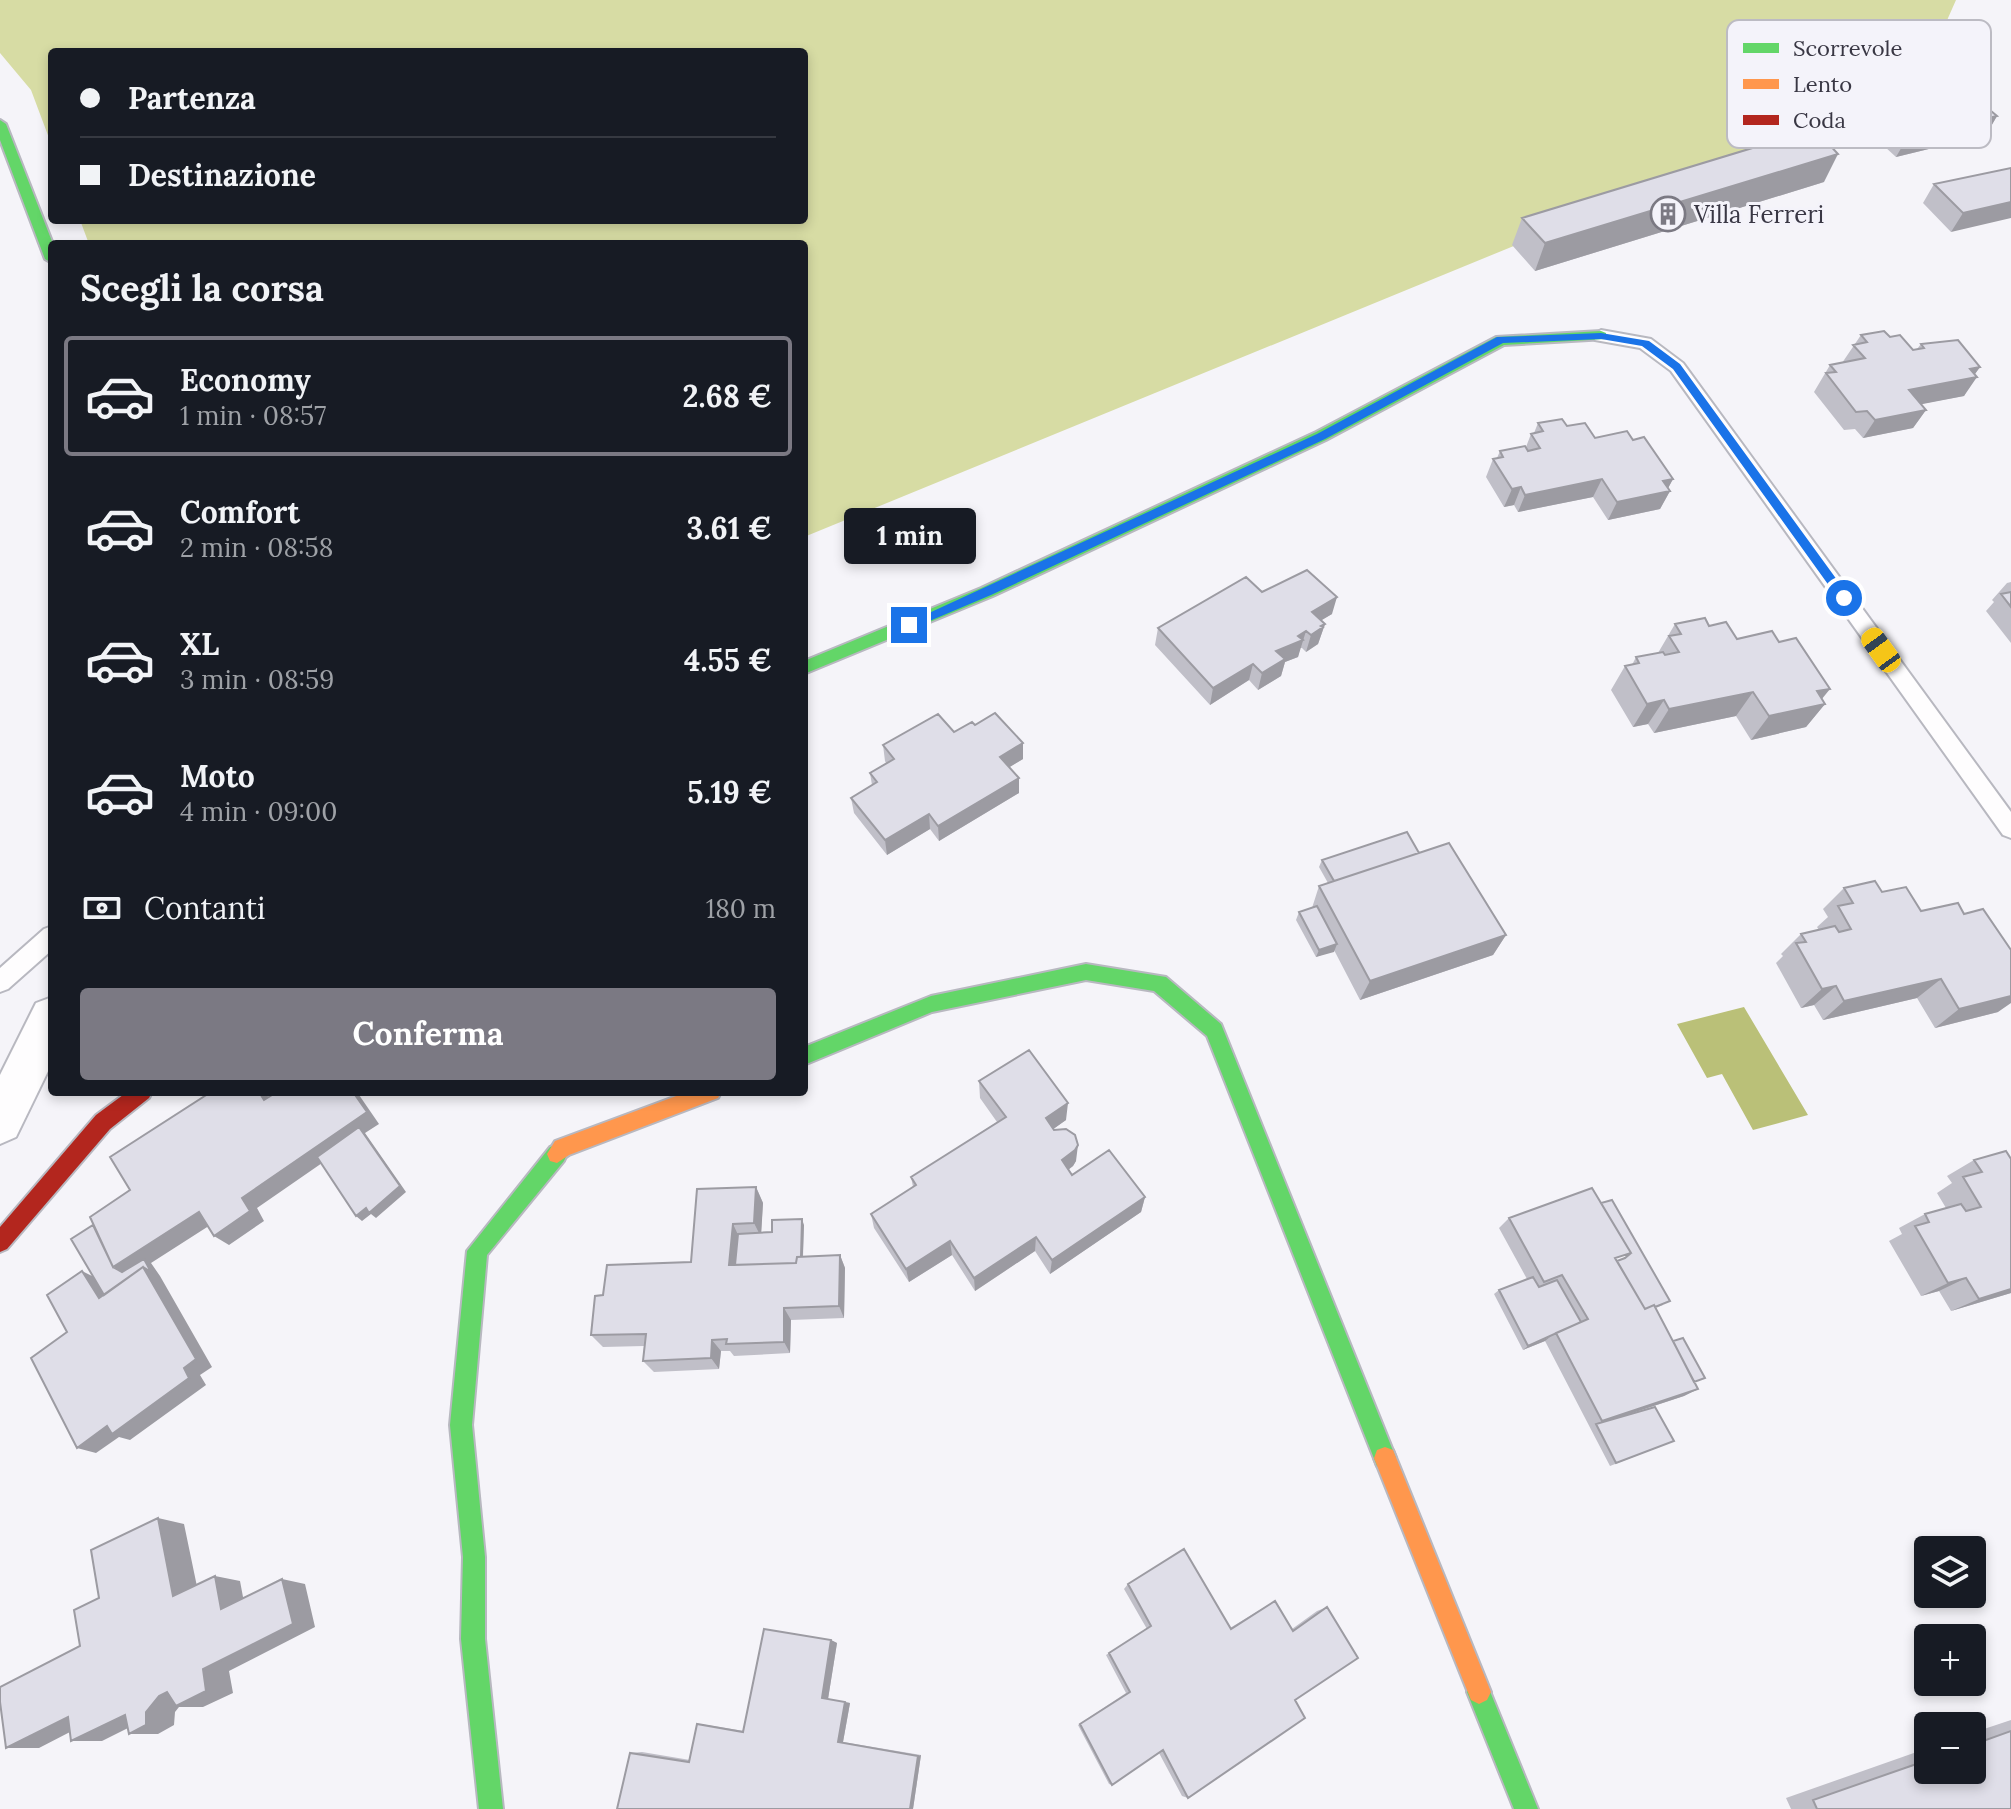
<!DOCTYPE html>
<html lang="it">
<head>
<meta charset="utf-8">
<style>
	:root { --surface:#171b24; --page:#242831; --text:#f1f3f6; --muted:#9ea1a6; --line:#363941; --accent:#7b7983 }
	body { margin:0; font-family:Lora,serif; background:var(--page); color:var(--text); height:100vh; display:flex; flex-direction:column; font-size:30px; white-space:nowrap }
	* { box-sizing:border-box; margin:0 }
	p { font-size:26px; color:var(--muted) }
	.icon { flex:none; width:44px; height:44px; fill:none; stroke:currentColor; stroke-width:2; stroke-linecap:round; stroke-linejoin:round }
	.map { position:relative; flex:1; overflow:hidden }
	.details { position:absolute; left:48px; top:240px; width:760px; height:856px; display:flex; flex-direction:column; background:var(--surface); border-radius:8px; box-shadow:0 4px 12px #0003 }
	.details>* { flex:none }
	.guide { position:absolute; left:48px; top:48px; width:760px; height:176px; border-radius:8px; box-shadow:0 4px 12px #0003; display:grid; align-content:center; height:176px; padding:0 32px; background:var(--surface) }
	.controls { position:absolute; left:1914px; top:1536px; display:grid; gap:16px }
	.controls a { display:grid; place-items:center; width:72px; height:72px; border-radius:8px; background:var(--surface); box-shadow:0 4px 12px #0003; font-size:40px }
	.end { position:absolute; width:36px; height:36px; margin:-18px; border:10px solid #1a73e8; background:#fff; box-shadow:0 0 0 4px #fff }
	.from { border-radius:50% }
	.bubble { position:absolute; height:56px; border-radius:8px; background:var(--surface); box-shadow:0 4px 12px #0003; font-size:26px; font-weight:700; line-height:56px; text-align:center }
	.car { position:absolute; width:24px; height:48px; margin:-24px -12px; border-radius:10px; box-shadow:0 0 6px 2px #0007; background:linear-gradient(#f5c518 24%,#345 0 40%,#f5c518 0 76%,#345 0 86%,#f5c518 0) }
	.guide b { display:flex; align-items:center; gap:28px; height:76px; font-size:30px }
	.guide b+b { border-top:2px solid var(--line) }
	.guide i { width:20px; height:20px; background:var(--text) }
	ul { padding:0; list-style:none }
	li { display:flex; align-items:center; gap:24px; height:120px; margin:0 16px 12px; padding:0 16px; border:4px solid transparent; border-radius:8px }
	li div { flex:1 }
	li b { display:block; font-size:30px }
	li em { font-style:normal; font-weight:700 }
	li.on { border-color:var(--accent) }
	li>.icon { width:72px; height:72px; stroke-width:1.5 }
	h2 { padding:0 32px; font-size:36px; line-height:96px }
	.pay { display:flex; align-items:center; gap:20px; height:88px; padding:0 32px; font-size:30px }
	.pay p { margin-inline-start:auto }
	.button { display:flex; gap:16px; margin-top:auto; padding:16px 32px }
	.button a { flex:1; height:92px; border-radius:8px; background:var(--accent); color:#fff; font-size:32px; font-weight:700; line-height:92px; text-align:center }
	.map>svg:first-child { display:block }
	.forest { fill:#d7dca4 }
	.water { fill:#bac078 }
	.lines { fill:none; stroke-linecap:round; stroke-linejoin:round }
	.lane-casing { stroke:#b8b8c0; stroke-width:4 }
	.street-casing { stroke:#b8b8c0; stroke-width:4 }
	.fast-casing { stroke:#b8b8c0; stroke-width:4 }
	.slow-casing { stroke:#b8b8c0; stroke-width:4 }
	.jam-casing { stroke:#b8b8c0; stroke-width:4 }
	.lane { fill:#fefdfe; fill-rule:evenodd }
	.street { fill:#fefdfe; fill-rule:evenodd }
	.fast { fill:#63d668; fill-rule:evenodd }
	.slow { fill:#ff974d; fill-rule:evenodd }
	.jam { fill:#b3261e; fill-rule:evenodd }
	.wall { fill:#c0bfc8 }
	.shaded-wall { fill:#9c9ba2 }
	.building { fill:#dfdee8; stroke:#9c9ba2; stroke-width:2 }
	.route { fill:#1a73e8 }
	.labels { text-anchor:middle; dominant-baseline:central; stroke-width:6; stroke-linejoin:round; paint-order:stroke }
	.far-poi-label { font-size:24px; fill:#393744; stroke:#f4f3fa; text-anchor:start }
	.key { fill:#f4f3fa; stroke:#bcbbc3; stroke-width:2 }
	.key-label { font-size:22px; fill:#393744 }
</style>
</head>
<body>
<div class="map">
<svg width="2011" height="1809" viewBox="0 0 2011 1809">
	<rect width="100%" height="100%" fill="#f5f4f9"/>
	<!-- forest -->
	<path class="forest" d="M0,0H1956L1921,79L804,537V244H89L80,220H804V52H52V146L31,90L0,53Z"/>
	<!-- water -->
	<path class="water" d="M1744,1007L1808,1115L1753,1130L1722,1074L1707,1078L1677,1024Z"/>
	<g class="lines">
		<!-- lane casing -->
		<g class="lane-casing">
			<path id="lane" d="M1601,330L1651,339L1683,363L2011,812V838L2003,835L1671,371L1640,348L1595,340L1593,336Z
				M52,926V950L8,989L0,992V968L44,929Z"/>
		</g>
		<!-- street casing -->
		<g class="street-casing">
			<path id="street" d="M52,997V1063L16,1137L0,1144V1075L36,1003Z"/>
		</g>
		<!-- fast casing -->
		<g class="fast-casing">
			<path id="fast" d="M0,120L6,124L53,244L52,263L45,259L0,140Z
				M1601,331L1606,333V339L1504,345L1326,440L993,596L804,674V661L981,588L1316,432L1496,337Z
				M1086,964L1166,977L1221,1024L1396,1458L1393,1466L1385,1469L1377,1466L1207,1036L1154,991L1086,980L932,1012L804,1065V1047L931,996Z
				M557,1145L564,1147L567,1154L564,1161L487,1255L472,1425L485,1557V1639L503,1809H479L461,1639L463,1557L450,1425L467,1251L550,1147Z
				M1479,1680L1487,1684L1538,1809H1514L1467,1692L1471,1684Z"/>
		</g>
		<!-- slow casing -->
		<g class="slow-casing">
			<path id="slow" d="M687,1092H721L718,1098L569,1155L557,1163L550,1161L547,1154L555,1141Z
				M1385,1447L1393,1450L1491,1692L1487,1700L1479,1704L1471,1700L1374,1458L1377,1450Z"/>
		</g>
		<!-- jam casing -->
		<g class="jam-casing">
			<path id="jam" d="M127,1092H152L149,1098L110,1129L7,1249L0,1252V1227L96,1115Z"/>
		</g>
		<!-- lane -->
		<use href="#lane" class="lane"/>
		<!-- street -->
		<use href="#street" class="street"/>
		<!-- fast -->
		<use href="#fast" class="fast"/>
		<!-- slow -->
		<use href="#slow" class="slow"/>
		<!-- jam -->
		<use href="#jam" class="jam"/>
	</g>
	<!-- wall -->
	<path class="wall" d="M1871,106L1997,116L1986,135L1896,157L1861,125Z
		M2011,168L1951,232L1923,203L1934,184Z
		M1824,182L1535,271L1512,245L1522,218Z
		M1861,335L1890,337L1913,350L1917,349L1921,344L1980,367L1975,374L1964,396L1920,404L1926,410L1913,428L1863,438L1855,429L1844,430L1814,392L1830,365L1842,363Z
		M1538,423L1567,426L1595,438L1633,440L1673,479L1668,488L1670,491L1660,509L1608,520L1593,497L1518,512L1514,505L1504,507L1486,477L1493,459L1497,458L1500,451L1526,447L1531,434L1534,433Z
		M2011,582V643L1986,611L1994,602L1992,600L2007,583Z
		M1262,592L1332,614L1321,620L1325,624L1318,644L1306,652L1302,648H1300L1298,657L1285,662L1281,676L1258,690L1249,680L1210,705L1155,645L1158,628Z
		M1675,624L1709,626L1737,639L1779,642L1825,704L1806,727L1751,740L1736,716L1654,733L1648,724L1633,727L1611,690L1625,666L1632,665L1636,657L1658,653Z
		M975,725L1023,743V759L1009,767L1019,793L939,841L930,829L887,855L854,813L851,798L872,785L870,773L886,763L885,761L883,745L954,732Z
		M1419,853L1506,935L1493,955L1360,1000L1334,950L1316,957L1296,920L1299,912L1312,908L1319,886L1328,883L1319,867L1322,860Z
		M1844,888L1882,892L1921,911L1998,1012L1935,1028L1917,998L1823,1020L1814,1005L1801,1008L1776,963L1783,956L1781,954L1801,934L1819,930L1817,927L1828,917L1823,909Z
		M979,1081L1066,1120L1053,1129L1076,1161L1073,1166L1068,1170L1072,1175L1145,1197L1141,1212L1050,1274L1035,1251L975,1291L952,1255L909,1282L874,1228L871,1214L913,1187L911,1177L997,1122L980,1098Z
		M2011,1159V1293L1951,1311L1939,1291L1921,1296L1889,1241L1902,1234L1899,1228L1925,1214L1946,1208L1937,1193L1952,1183L1947,1176L1974,1160Z
		M756,1187L763,1203L761,1232H772L804,1225L803,1257L840,1255L845,1268L844,1318L791,1320L790,1353L734,1356L730,1351H721L719,1369L654,1372L643,1361L644,1346L603,1347L591,1335L603,1295L691,1262Z
		M1509,1218L1663,1305L1656,1308L1698,1389L1684,1396L1626,1415L1674,1441L1610,1466L1545,1341L1523,1350L1494,1294L1499,1290L1527,1279L1499,1228Z
		M1128,1584L1230,1628L1275,1601L1292,1629L1317,1611L1327,1607L1295,1700L1188,1798L1182,1796L1159,1753L1112,1785L1109,1784L1078,1725L1126,1693L1106,1655L1147,1629L1124,1589Z
		M831,1640L837,1643L828,1699L850,1703L843,1742L921,1755L913,1809H617L630,1753L642,1752L690,1760L697,1724L707,1725L744,1731Z
		M2011,1720V1809H1791L1786,1798L1928,1748V1770H1972V1733Z"/>
	<!-- shaded-wall -->
	<path class="shaded-wall" d="M1997,116L1986,135L1896,157L1907,138Z
		M1838,154L1824,182L1535,271L1545,243Z
		M2011,202V218L1951,232L1963,213Z
		M1980,367L1972,378L1977,377L1964,396L1897,409L1909,390L1970,369Z
		M1926,410L1913,428L1863,438L1875,420Z
		M1602,479L1593,497L1518,512L1525,495Z
		M1673,479L1666,492L1670,491L1660,509L1608,520L1617,502L1663,481Z
		M1521,487L1514,505L1504,507L1512,489Z
		M1337,597L1332,614L1307,629L1312,612Z
		M1325,624L1318,644L1306,652L1311,635L1321,626Z
		M1306,631L1298,657L1285,662L1281,676L1258,690L1262,673L1276,651Z
		M1253,664L1249,680L1210,705L1213,688Z
		M1830,689L1817,705L1825,704L1806,727L1751,740L1769,716L1817,691Z
		M1753,692L1736,716L1654,733L1669,709Z
		M1664,700L1648,724L1633,727L1647,704Z
		M1023,743V759L1000,773V757Z
		M1019,778V793L939,841L938,826Z
		M929,814L930,829L887,855L885,840Z
		M1506,935L1493,955L1360,1000L1370,981Z
		M1337,944L1334,952L1316,957L1319,950Z
		M1941,979L1917,998L1823,1020L1844,1001Z
		M1836,986L1814,1005L1801,1008L1822,989Z
		M2011,996V1003L1998,1012L1935,1028L1959,1009Z
		M259,1092H265L278,1112L264,1100Z
		M353,1092H357L379,1124L365,1133L406,1192L376,1218L371,1214L362,1221L356,1216L364,1134L257,1208L264,1221L229,1245L214,1236L242,1198Z
		M1068,1103L1066,1120L1045,1135L1046,1118Z
		M1078,1145L1076,1161L1073,1166L1060,1176L1062,1160Z
		M756,1187L763,1203L761,1237L754,1223Z
		M1145,1197L1141,1212L1050,1274L1052,1260Z
		M199,1212L215,1222L151,1263L160,1276L212,1367L200,1375L206,1385L130,1440L119,1437L96,1453L77,1448L99,1298L82,1271L100,1280L131,1277L113,1267Z
		M802,1219L804,1225L802,1277L800,1272Z
		M733,1224L740,1239L737,1274L729,1265Z
		M1036,1237L1035,1251L975,1291L974,1278Z
		M950,1241L952,1255L909,1282L906,1269Z
		M840,1255L845,1268L844,1318L839,1306Z
		M1966,1278L1939,1291L1921,1296L1948,1283Z
		M2011,1289V1293L1951,1311L1979,1299Z
		M784,1308L791,1320L790,1353L784,1342Z
		M1550,1337L1545,1341L1523,1350L1528,1346Z
		M712,1340L721,1351L719,1369L711,1358Z
		M1698,1389L1684,1396L1596,1425V1424L1602,1421Z
		M158,1518L184,1524L200,1601L173,1596Z
		M215,1576L240,1581L246,1613L221,1609Z
		M282,1579L305,1584L315,1627L229,1671L233,1693L203,1707H179L175,1712L174,1725L158,1734H129L146,1719L102,1741H71L125,1715L146,1712L159,1696L167,1692L203,1669Z
		M831,1640L837,1643L828,1699L822,1698Z
		M845,1702L850,1703L843,1742H838Z
		M68,1717H99L39,1748H6Z
		M921,1755L913,1809H910L918,1756Z"/>
	<!-- building -->
	<path class="building" d="M1960,85L1997,116L1907,138L1871,106Z
		M1815,129L1838,154L1545,243L1522,218Z
		M2011,168V202L1963,213L1934,184Z
		M1884,331L1890,337L1900,335L1913,350L1924,348L1921,344L1958,340L1980,367L1970,369L1977,377L1909,390L1926,410L1875,420L1867,411L1856,412L1826,373L1836,372L1830,365L1865,358L1853,345L1867,342L1861,335Z
		M1562,419L1567,426L1585,423L1595,438L1627,431L1633,440L1644,437L1673,479L1663,481L1670,491L1617,502L1602,479L1525,495L1521,487L1512,489L1493,459L1503,457L1500,451L1525,446L1528,451L1540,448L1531,434L1543,431L1538,423Z
		M1307,570L1337,597L1312,612L1325,624L1321,626L1323,627L1311,635L1306,631L1298,636L1303,640L1276,651L1285,659L1262,673L1253,664L1213,688L1158,628L1246,577L1262,592Z
		M2011,592V607L2001,594Z
		M1705,618L1709,626L1726,622L1737,639L1772,631L1779,642L1796,638L1830,689L1817,691L1825,704L1769,716L1753,692L1669,709L1664,700L1647,704L1625,666L1639,663L1636,657L1663,652L1665,655L1679,652L1669,636L1681,634L1675,624Z
		M995,713L1023,743L1000,757L1019,778L938,826L929,814L885,840L851,798L877,782L870,773L894,759L883,745L938,714L954,732L972,722L975,725Z
		M1407,832L1419,853L1334,881L1322,860Z
		M1449,843L1506,935L1370,981L1319,886Z
		M1875,881L1882,892L1906,887L1921,911L1958,903L1964,914L1983,909L2011,950V996L1959,1009L1941,979L1844,1001L1836,986L1822,989L1796,943L1806,942L1801,934L1835,926L1839,932L1851,929L1838,906L1853,903L1844,888Z
		M1317,906L1337,944L1319,950L1299,912Z
		M1029,1050L1068,1103L1046,1118L1054,1130L1066,1129L1075,1135L1078,1145L1075,1150L1062,1160L1072,1175L1109,1150L1145,1197L1052,1260L1036,1237L974,1278L950,1241L906,1269L871,1214L916,1185L911,1177L1006,1117L979,1081Z
		M211,1092H259L264,1100L277,1092H353L367,1112L242,1198L250,1211L214,1236L199,1212L113,1267L90,1217L130,1190L110,1157Z
		M359,1127L400,1186L369,1213L366,1208L356,1216L317,1157Z
		M2006,1151L2011,1159V1289L1979,1299L1966,1278L1948,1283L1915,1226L1929,1222L1925,1214L1961,1204L1966,1211L1981,1207L1963,1177L1982,1172L1974,1160Z
		M756,1187L754,1223L733,1224L729,1265L796,1263L797,1257L840,1255L839,1306L784,1308V1342L726,1344L727,1339L712,1340L711,1358L643,1361L646,1334L591,1335L595,1296L603,1295L607,1265L691,1262L697,1189Z
		M1592,1188L1631,1253L1615,1258L1645,1309L1654,1305L1698,1389L1602,1421L1556,1333L1588,1319L1562,1275L1544,1282L1509,1218Z
		M1612,1200L1670,1301L1655,1307L1654,1305L1645,1309L1617,1261L1625,1258L1631,1253L1601,1203Z
		M802,1219L801,1257H797L796,1263L735,1265L738,1234L772,1232V1220Z
		M93,1225L113,1267L122,1272L144,1259L151,1272L143,1267L104,1295L71,1239Z
		M143,1267L196,1359L184,1368L189,1378L112,1434L107,1426L77,1448L31,1358L67,1332L47,1295L82,1271L99,1298Z
		M1533,1277L1539,1287L1557,1280L1581,1322L1528,1346L1499,1290Z
		M1683,1338L1705,1378L1694,1382L1673,1341Z
		M1655,1407L1674,1441L1616,1463L1596,1424Z
		M158,1518L173,1596L215,1576L221,1609L282,1579L293,1624L203,1669L206,1691L176,1706L167,1692L159,1696L146,1712V1725L129,1734L125,1715L71,1741L68,1717L6,1748L0,1702V1687L80,1646L74,1610L99,1598L91,1550Z
		M1184,1549L1231,1629L1275,1601L1293,1631L1327,1607L1358,1658L1295,1700L1305,1718L1188,1798L1163,1750L1112,1785L1080,1724L1130,1692L1109,1653L1151,1626L1128,1584Z
		M764,1629L831,1640L822,1698L845,1702L838,1742L918,1756L910,1809H617L630,1753L689,1762L697,1724L743,1732Z
		M2011,1731V1809H1817L1813,1800L1928,1760V1770H1972V1745Z"/>
	<!-- route -->
	<path class="route" d="M1601,333L1649,341L1680,364L1848,595V601H1840L1673,369L1642,346L1601,339L1503,343L1325,439L991,595L913,628L909,629L903,625L1317,434L1497,337Z"/>
	<!-- icons -->
	<defs>
		<g id="building-ring" transform="scale(1.8)"><circle r="9.5" fill="#f4f3fa" stroke="#7b7983" stroke-width="1.5"/><path d="M-4-6H4V6H1V3H-1V6H-4ZM-2.5-4.3h1.7v1.8h-1.7ZM.8-4.3h1.7v1.8H.8ZM-2.5-1h1.7V.8h-1.7ZM.8-1h1.7V.8H.8Z" fill="#7b7983"/></g>
	</defs>
	<g fill-rule="evenodd">
		<use href="#building-ring" x="1668" y="214"/>
	</g>
	<g class="labels">
		<!-- far-poi labels -->
		<g class="far-poi-label">
			<text x="1694" y="214">Villa Ferreri</text>
		</g>
	</g>
	<!-- legend -->
	<rect x="1727" y="20" width="264" height="128" rx="12" class="key"/>
	<rect x="1743" y="43" width="36" height="10" fill="#63d668"/>
	<rect x="1743" y="79" width="36" height="10" fill="#ff974d"/>
	<rect x="1743" y="115" width="36" height="10" fill="#b3261e"/>
	<g class="key-label">
		<text x="1793" y="56">Scorrevole</text>
		<text x="1793" y="92">Lento</text>
		<text x="1793" y="128">Coda</text>
	</g>
</svg>
<div class="controls">
<a><svg class="icon" aria-label="layers" viewBox="0 0 24 24"><path d="M12 4l9 5-9 5-9-5zM3 14l9 5 9-5"/></svg></a>
<a>+</a>
<a>−</a>
</div>
<i class="end from" style="left:1844px;top:598px"></i>
<i class="end" style="left:909px;top:625px"></i>
<div class="bubble" style="left:844px;top:508px;width:132px">1 min</div>
<i class="car" style="left:1881px;top:650px;rotate:324deg"></i>
<div class="guide">
<b><i class="from"></i>Partenza</b>
<b><i></i>Destinazione</b>
</div>
<section class="details">
<h2>Scegli la corsa</h2>
<ul>
<li class="on"><svg class="icon" aria-label="car" viewBox="0 0 24 24"><path d="M5 17H2v-5l4-1 3-4h7l3 4 3 1v5h-3M9 17h6M6 11h13"/><circle cx="7" cy="17" r="2"/><circle cx="17" cy="17" r="2"/></svg><div><b>Economy</b><p>1 min · 08:57</p></div><em>2.68 €</em></li>
<li><svg class="icon" aria-label="car" viewBox="0 0 24 24"><path d="M5 17H2v-5l4-1 3-4h7l3 4 3 1v5h-3M9 17h6M6 11h13"/><circle cx="7" cy="17" r="2"/><circle cx="17" cy="17" r="2"/></svg><div><b>Comfort</b><p>2 min · 08:58</p></div><em>3.61 €</em></li>
<li><svg class="icon" aria-label="car" viewBox="0 0 24 24"><path d="M5 17H2v-5l4-1 3-4h7l3 4 3 1v5h-3M9 17h6M6 11h13"/><circle cx="7" cy="17" r="2"/><circle cx="17" cy="17" r="2"/></svg><div><b>XL</b><p>3 min · 08:59</p></div><em>4.55 €</em></li>
<li><svg class="icon" aria-label="car" viewBox="0 0 24 24"><path d="M5 17H2v-5l4-1 3-4h7l3 4 3 1v5h-3M9 17h6M6 11h13"/><circle cx="7" cy="17" r="2"/><circle cx="17" cy="17" r="2"/></svg><div><b>Moto</b><p>4 min · 09:00</p></div><em>5.19 €</em></li>
</ul>
<div class="pay"><svg class="icon" aria-label="cash" viewBox="0 0 24 24"><path d="M3 7h18v10H3z"/><circle cx="12" cy="12" r="2"/></svg>Contanti<p>180 m</p></div>
<div class="button"><a>Conferma</a></div>
</section>
</div>
</body>
</html>
